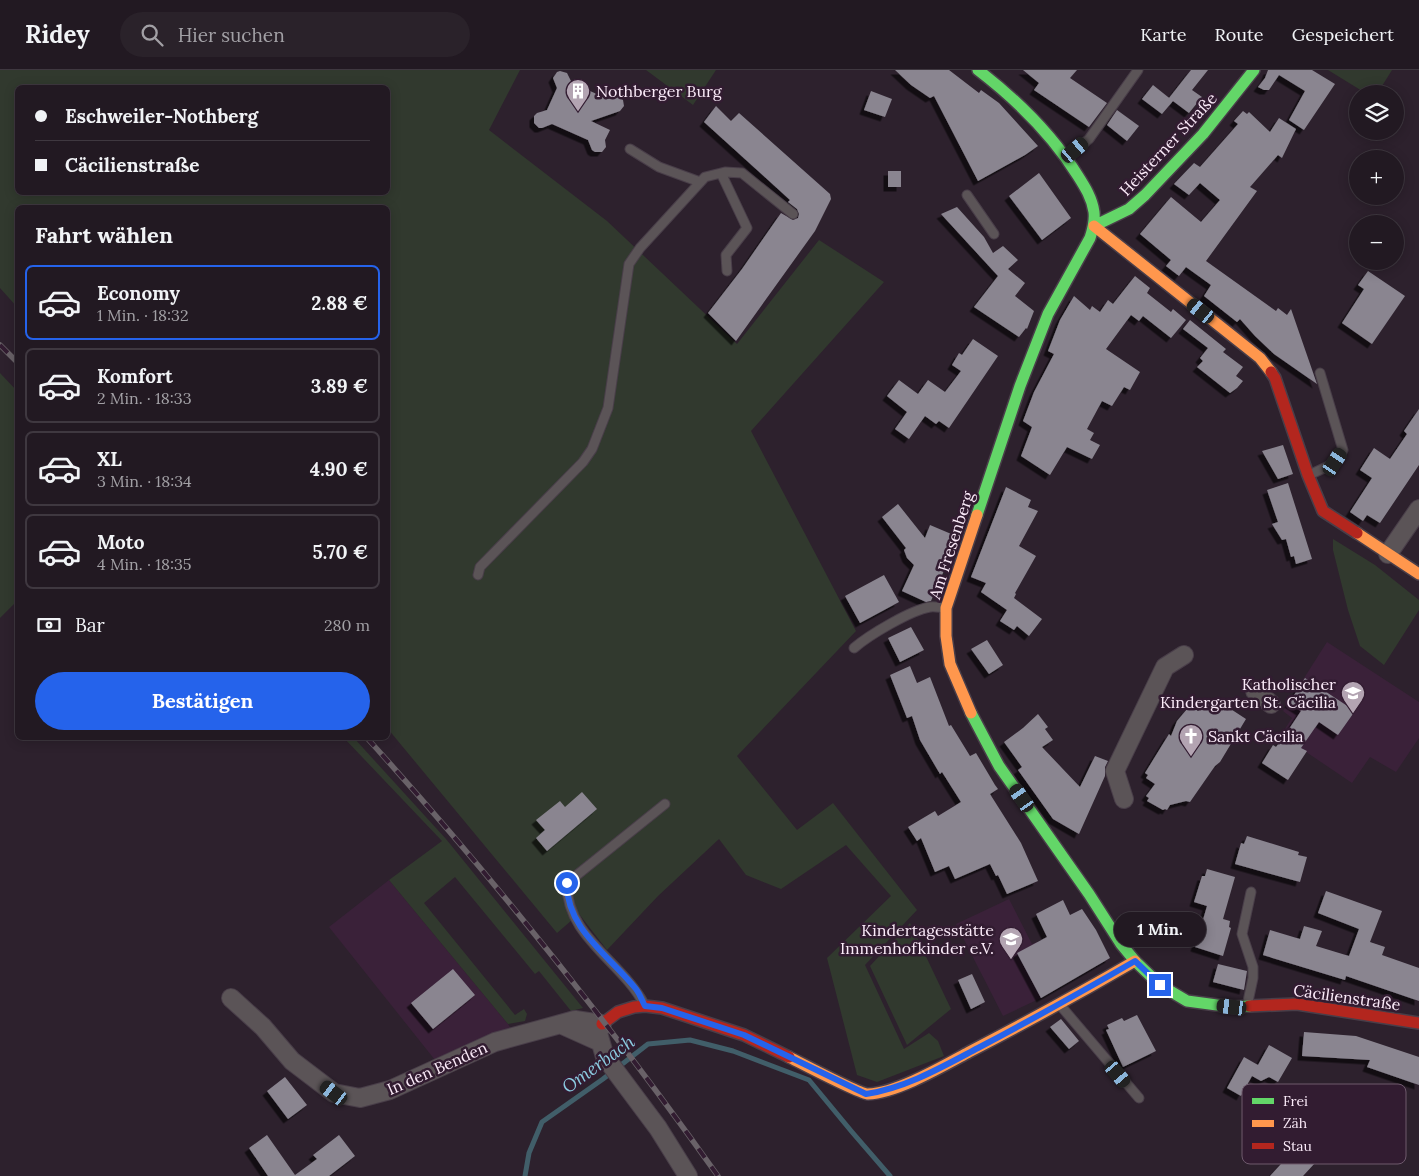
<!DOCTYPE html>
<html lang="de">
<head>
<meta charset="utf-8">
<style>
	:root { --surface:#221922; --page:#2a222a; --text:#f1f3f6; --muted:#a2a0a5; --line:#3f3840; --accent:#2563eb }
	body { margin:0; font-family:Lora,serif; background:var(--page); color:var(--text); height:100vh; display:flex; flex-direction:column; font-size:19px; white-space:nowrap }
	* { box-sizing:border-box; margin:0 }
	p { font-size:16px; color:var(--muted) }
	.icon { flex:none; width:28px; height:28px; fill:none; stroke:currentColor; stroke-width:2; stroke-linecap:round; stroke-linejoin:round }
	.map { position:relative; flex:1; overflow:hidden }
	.panel { position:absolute; left:15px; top:135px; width:375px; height:535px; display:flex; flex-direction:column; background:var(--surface); border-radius:8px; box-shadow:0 2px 12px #0003,0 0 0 1px var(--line) }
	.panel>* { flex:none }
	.banner { position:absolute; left:15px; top:15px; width:375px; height:110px; border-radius:8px; box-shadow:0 2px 12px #0003,0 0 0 1px var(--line); display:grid; align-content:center; height:110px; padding:0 20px; background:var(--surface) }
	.fabs { position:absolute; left:1349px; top:15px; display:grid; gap:10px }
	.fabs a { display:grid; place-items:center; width:55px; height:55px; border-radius:50%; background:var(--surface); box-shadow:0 2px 12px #0003,0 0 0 1px var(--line); font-size:25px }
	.end { position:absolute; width:22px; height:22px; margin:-11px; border:6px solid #2563eb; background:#fff; box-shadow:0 0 0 2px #fff }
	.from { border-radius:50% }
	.bubble { position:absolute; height:35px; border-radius:18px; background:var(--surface); box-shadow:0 2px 12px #0003,0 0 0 1px var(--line); font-size:16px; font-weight:700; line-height:35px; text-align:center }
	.car { position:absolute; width:15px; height:30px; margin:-15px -8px; border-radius:6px; box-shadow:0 0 4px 1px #0007; background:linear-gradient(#222 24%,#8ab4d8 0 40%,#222 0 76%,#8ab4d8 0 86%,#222 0) }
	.banner b { display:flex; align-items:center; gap:18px; height:48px; font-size:19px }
	.banner b+b { border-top:1px solid var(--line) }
	.banner i { width:12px; height:12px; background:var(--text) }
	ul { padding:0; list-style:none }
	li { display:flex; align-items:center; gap:15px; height:75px; margin:0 10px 8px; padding:0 10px; border:2px solid var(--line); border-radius:8px }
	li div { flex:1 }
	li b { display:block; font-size:19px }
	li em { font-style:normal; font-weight:700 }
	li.on { border-color:var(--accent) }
	li>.icon { width:45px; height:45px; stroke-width:1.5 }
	h2 { padding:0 20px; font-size:22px; line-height:60px }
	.pay { display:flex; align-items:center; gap:12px; height:55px; padding:0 20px; font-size:19px }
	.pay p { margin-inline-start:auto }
	.button { display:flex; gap:10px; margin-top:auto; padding:10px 20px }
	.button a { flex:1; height:58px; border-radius:30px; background:var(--accent); color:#fff; font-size:20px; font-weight:700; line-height:58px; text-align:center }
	header { display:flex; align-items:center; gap:30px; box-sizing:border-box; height:70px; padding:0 25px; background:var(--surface); border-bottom:1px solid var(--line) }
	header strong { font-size:24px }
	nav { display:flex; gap:28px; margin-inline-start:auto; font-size:18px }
	.search { width:350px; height:45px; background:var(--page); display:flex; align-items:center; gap:12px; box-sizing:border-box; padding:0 18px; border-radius:28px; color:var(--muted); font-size:19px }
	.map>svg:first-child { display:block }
	.built { fill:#3a2139 }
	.green { fill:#31392e; fill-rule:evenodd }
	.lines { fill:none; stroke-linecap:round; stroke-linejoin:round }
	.stream { stroke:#415e69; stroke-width:5 }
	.building { fill:#8a8590; filter:url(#shadow) }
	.lane-casing { stroke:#493e49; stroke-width:11 }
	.street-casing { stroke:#493e49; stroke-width:20 }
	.fast-casing { stroke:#493e49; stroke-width:14 }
	.slow-casing { stroke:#493e49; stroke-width:14 }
	.jam-casing { stroke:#493e49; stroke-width:14 }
	.lane { stroke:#5b5457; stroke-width:9 }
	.street { stroke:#5b5457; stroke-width:18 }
	.fast { stroke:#63d668; stroke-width:11 }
	.slow { stroke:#ff974d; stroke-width:11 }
	.jam { stroke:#b3261e; stroke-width:11 }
	.rail-casing { stroke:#696268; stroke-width:5.5 }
	.rail { stroke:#321c31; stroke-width:4; stroke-dasharray:11; stroke-linecap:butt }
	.route { stroke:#2563eb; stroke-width:6 }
	.labels { text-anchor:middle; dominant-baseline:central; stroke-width:5; stroke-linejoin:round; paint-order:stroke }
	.poi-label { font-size:16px; fill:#fbebf9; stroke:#321c31; text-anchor:start }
	.street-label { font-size:16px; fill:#fbebf9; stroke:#321c31 }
	.water-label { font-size:18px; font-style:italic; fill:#8bcbe0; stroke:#321c31 }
	.key { fill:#321c31; stroke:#6e5a6d; stroke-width:1 }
	.key-label { font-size:14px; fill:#fbebf9 }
</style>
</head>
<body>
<header>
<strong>Ridey</strong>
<div class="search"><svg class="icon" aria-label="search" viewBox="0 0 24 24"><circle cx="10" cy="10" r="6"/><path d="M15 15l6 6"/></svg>Hier suchen</div>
<nav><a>Karte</a><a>Route</a><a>Gespeichert</a></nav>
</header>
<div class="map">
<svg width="1419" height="1106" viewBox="0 0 1419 1106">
	<defs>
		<filter id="shadow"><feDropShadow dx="-4.5" dy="4.5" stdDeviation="0" flood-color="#0009"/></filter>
	</defs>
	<rect width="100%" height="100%" fill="#2d212d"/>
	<!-- built -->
	<path class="built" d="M1327,572L1419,632V668L1396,702L1370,687L1352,713L1281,665L1292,648L1283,641Z
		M389,810L508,954L511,959L491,966L435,990L329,857Z
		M1009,829L1032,874L1037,872L1054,901L1041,928L1003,946L956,854Z"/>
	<!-- green -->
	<path class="green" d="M0,0H520L489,60L607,151L737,274L819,170L884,212L751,361L856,561L737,686L797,760L833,733L917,840L865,895L904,979L929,963L938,971L944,986L877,1012L857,1005L827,888L891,826L846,775L781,819L746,805L719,769L658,826L607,880L579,844L557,863L388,659V138H18L17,237L0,218ZM18,18H388V122H18Z
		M646,0H716L693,35Z
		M1328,0H1392L1377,24H1367Z
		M0,303L18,322L17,531L0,548Z
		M1333,469L1375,495L1419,530V540L1384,595L1360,576L1348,540L1333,480Z
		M344,668H354L446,769L583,938L571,941L539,901L535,904L455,807L424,833L515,945L524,939L527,944L525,951L508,954L389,810L442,771Z
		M910,853L951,939L907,975L870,896Z"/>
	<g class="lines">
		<!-- stream -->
		<path class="stream" d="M525,1106L529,1083L542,1052L603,1009L648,974L690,970L733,981L809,1010L852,1062L890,1106"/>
	</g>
	<!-- building -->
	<path class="building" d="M895,0H949L979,23L981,20L999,33L1038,76L1025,85L978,111L934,26L930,28L911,15Z
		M1023,0H1077L1070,8L1107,33L1089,57L1034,20L1039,13Z
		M1191,0H1208L1192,20L1202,27L1189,43L1169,28Z
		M1268,0H1312L1335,14L1304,60L1289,50L1305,21L1279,5L1269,20H1264L1258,17L1265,8Z
		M560,1L567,3L572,13L608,29L618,26L623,30L624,36L620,41L591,51L610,60L605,70L606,77L602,82H595L592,80L588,70L552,54L542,58H539L534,53V46L537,43L547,40L557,18L553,8L557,2Z
		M1153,15L1173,31L1162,44L1142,29Z
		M871,21L892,29L885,47L864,40Z
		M716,36L731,51L739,43L830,124L831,129L815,161L736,271L708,243L742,199L781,143L793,150L798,148L799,144L797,139L788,132L790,130L704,52Z
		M1117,40L1139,56L1127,71L1107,55Z
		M1243,41L1247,44L1249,42L1270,62L1279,48L1296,59L1282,88L1278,85L1250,117L1257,121L1206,191L1276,241L1278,238L1287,245L1291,239L1317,314L1274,284L1255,266L1240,249L1237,252L1204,226L1211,215L1186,197L1179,206L1166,196L1171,190L1140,164L1171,127L1201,152L1220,130L1200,113L1189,125L1174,114L1194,93L1200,97L1238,54L1234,51Z
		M888,101H901V117H888Z
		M1039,103L1071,148L1042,170L1009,126Z
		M957,137L984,167L993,183L1003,176L1018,190L1008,199L1025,213L1015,226L1034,241L1027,259L1026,258L1019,267L974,237L998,206L941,144Z
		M1368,201L1405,226L1372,274L1342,253L1364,219L1358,215Z
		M1135,206L1150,218L1147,223L1171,242L1173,239L1186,250L1171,268L1143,246L1139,251L1131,245L1106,279L1140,302L1130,320L1124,317L1112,336L1102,331L1087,359L1094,363L1090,370L1100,375L1092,389L1067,377L1050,405L1021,386L1032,357L1023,351L1034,322L1054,284L1048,281L1060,250L1074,226L1090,240L1092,236L1100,242L1108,230L1113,234Z
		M1190,250L1226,279L1223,282L1243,297L1236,306L1243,311L1237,318L1230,323L1197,297L1203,291L1200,288L1208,278L1183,259Z
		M973,269L998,286L949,358L939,351L936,354L925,346L909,369L895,359L907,342L887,326L899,310L918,324L928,310L945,322L961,301L952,295L959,283L962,285Z
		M1419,339V395L1380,453L1367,445L1363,451L1350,442L1372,408L1360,400L1374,378L1390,389L1407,364L1404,361Z
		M1283,375L1293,404L1278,409L1262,381Z
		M1288,413L1312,489L1296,494L1294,486L1291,487L1286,469L1282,470L1272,454L1278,452L1267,420Z
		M1006,417L1031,430L1028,437L1038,441L1019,476L1036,486L1015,523L1016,524L1014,528L1042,549L1029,566L1017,556L1014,560L1000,551L1007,540L981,522L986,513L971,507Z
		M898,434L925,468L930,455L956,466L943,503L931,531L926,532L902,521L914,495L907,488L904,480L906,478L882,447Z
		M884,505L899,532L860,553L845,526Z
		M911,557L924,580L900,592L888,568Z
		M987,570L1003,595L989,604L971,579Z
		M910,596L917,613L930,607L949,656L951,655L970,686L976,683L995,715L998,719L990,724L1021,773L1038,811L1007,824L998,805L996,806L990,794L955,809L949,796L935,802L921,768L917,771L908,757L935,741L938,746L961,732L942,702L940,704L920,670L912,646L907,648L890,605Z
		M1305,608L1355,641L1338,665L1319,652L1301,678L1307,681L1288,710L1262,693L1273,675L1276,677L1285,665L1301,641L1289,633Z
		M1209,633L1223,634L1246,649L1220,692L1215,696L1190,732L1186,731L1170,735L1167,740L1165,739L1163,740L1147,731L1149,728L1146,726L1155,714L1146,708L1148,705L1145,703L1169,664L1171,666L1177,651L1187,639L1189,640L1192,637L1198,641Z
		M1038,644L1048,657L1045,659L1053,670L1042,677L1080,717L1095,686L1108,691L1105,697V706L1079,764L1053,749L1018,700L1022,697L1004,672L1023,658Z
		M582,722L597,739L547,781L536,768L545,760L536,750L560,731L565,737Z
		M1247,766L1299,782L1298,785L1307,787L1300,812L1235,794L1241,773L1244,774Z
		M1207,799L1235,807L1223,849L1230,851L1229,857L1231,858L1223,886L1195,877L1207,836L1194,832L1202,806H1205Z
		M1326,821L1382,841L1370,872L1385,877L1382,885L1419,898V931L1346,906L1345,910L1263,885L1270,860L1300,869L1304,856L1322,861L1316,876L1349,886L1359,859L1318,843Z
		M1063,830L1070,845L1082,839L1096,860L1110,888L1041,928L1017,883L1047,867L1036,844Z
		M1218,894L1247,901L1244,920L1213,912Z
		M453,899L475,925L433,959L411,933Z
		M972,904L985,932L971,939L958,910Z
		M1137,945L1156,981L1123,997L1106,960L1109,959L1107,955L1122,948L1124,951Z
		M1061,949L1079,971L1069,979L1050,957Z
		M1304,962L1356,966L1419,987V1015L1367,997L1370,990L1302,986Z
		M1269,975L1292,988L1278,1012L1269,1007L1261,1011L1252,1006L1241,1026L1227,1018L1244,987L1258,995Z
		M285,1007L307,1035L288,1049L267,1021Z
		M1331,1018L1342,1022V1027L1346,1024L1389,1039L1385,1051L1361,1043L1303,1106H1270L1336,1034L1327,1030Z
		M267,1065L295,1105L317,1089L313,1085L339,1065L355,1086L329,1106H268L249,1078Z"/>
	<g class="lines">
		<!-- lane casing -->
		<g class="lane-casing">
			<path id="lane" d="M630,79L659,97L700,112
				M1067,87L1089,69L1138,0
				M721,103L747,158L726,185L727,201
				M967,125L994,164
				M1309,405L1335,393L1343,380L1320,303
				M478,505L480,497L583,392L592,379L608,338L629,194L640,178L705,107L725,102L742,103L793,144
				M854,578C869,565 911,540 930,537C935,536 941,538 946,538
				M644,934C622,892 565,865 567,813L665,734
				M1060,935L1139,1028
				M1247,936L1253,908V897L1242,864L1251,822"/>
		</g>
		<!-- street casing -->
		<g class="street-casing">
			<path id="street" d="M1388,484L1419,439
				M1255,621L1271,634
				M1124,729L1115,701L1165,597L1184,585
				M231,928L263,957L292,991L334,1023L360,1028L390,1020L495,972L575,950L602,954L598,963L605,987L658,1058L688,1106
				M560,954L600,972"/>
		</g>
		<!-- fast casing -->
		<g class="fast-casing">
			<path id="fast" d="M1094,156L1129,139L1145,125L1203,64L1254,0
				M977,445L1020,316L1048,244L1090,168C1093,159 1095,151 1094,142C1092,128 1085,117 1078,106C1052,64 1017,30 978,0
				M971,643L999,696L1089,824L1121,874L1135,891L1160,915L1187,931L1232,937L1249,936"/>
		</g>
		<!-- slow casing -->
		<g class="slow-casing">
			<path id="slow" d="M1094,156L1260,288L1271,302
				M1357,463L1419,504
				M971,643L950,594L946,566V538L977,445
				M789,987C801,993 860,1024 868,1024C897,1023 943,996 969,982C1025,953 1080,923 1135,891"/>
		</g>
		<!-- jam casing -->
		<g class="jam-casing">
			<path id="jam" d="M1271,302L1275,308L1308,405L1323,441L1357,463
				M1249,936L1297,934L1419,953
				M602,954L618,942L634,937L645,936L662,938L744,965L789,987"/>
		</g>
		<!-- lane -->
		<use href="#lane" class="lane"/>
		<!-- street -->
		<use href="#street" class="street"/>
		<!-- fast -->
		<use href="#fast" class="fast"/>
		<!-- slow -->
		<use href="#slow" class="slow"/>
		<!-- jam -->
		<use href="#jam" class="jam"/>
		<!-- rail casing -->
		<g class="rail-casing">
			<path id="rail" d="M0,275L18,293
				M367,668C493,807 609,953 718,1106"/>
		</g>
		<!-- rail -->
		<use href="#rail" class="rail"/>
	</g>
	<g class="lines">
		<!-- route -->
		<path class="route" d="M567,813C566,859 610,886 636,919C640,924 642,931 645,936L662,938L744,965L866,1024C906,1018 942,997 978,978C1031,950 1083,921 1135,891L1160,915"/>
	</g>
	<!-- icons -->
	<defs>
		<g id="building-pin" transform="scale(1.25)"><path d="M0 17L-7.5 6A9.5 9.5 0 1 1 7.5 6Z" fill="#b3a4b2" stroke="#321c31"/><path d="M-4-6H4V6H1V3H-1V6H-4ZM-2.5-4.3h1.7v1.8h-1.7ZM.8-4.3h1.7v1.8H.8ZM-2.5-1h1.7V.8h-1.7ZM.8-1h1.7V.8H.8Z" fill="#fff"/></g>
		<g id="school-pin" transform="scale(1.25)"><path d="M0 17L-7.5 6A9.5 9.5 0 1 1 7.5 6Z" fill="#b3a4b2" stroke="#321c31"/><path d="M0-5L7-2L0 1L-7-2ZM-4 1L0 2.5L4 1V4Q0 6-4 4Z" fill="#fff"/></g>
		<g id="church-pin" transform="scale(1.25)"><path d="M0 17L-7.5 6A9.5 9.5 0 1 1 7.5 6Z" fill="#b3a4b2" stroke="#321c31"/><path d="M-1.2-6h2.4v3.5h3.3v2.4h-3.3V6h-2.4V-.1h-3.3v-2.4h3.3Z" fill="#fff"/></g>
	</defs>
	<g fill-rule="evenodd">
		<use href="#building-pin" x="578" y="21"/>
		<use href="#school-pin" x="1353" y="623"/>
		<use href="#church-pin" x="1191" y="666"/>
		<use href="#school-pin" x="1011" y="869"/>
	</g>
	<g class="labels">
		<!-- poi labels -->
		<g class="poi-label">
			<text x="596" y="21">Nothberger Burg</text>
			<text x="1336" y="614" text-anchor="end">Katholischer<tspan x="1336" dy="18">Kindergarten St. Cäcilia</tspan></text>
			<text x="1208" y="666">Sankt Cäcilia</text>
			<text x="994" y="860" text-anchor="end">Kindertagesstätte<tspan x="994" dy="18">Immenhofkinder e.V.</tspan></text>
		</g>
		<!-- street labels -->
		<g class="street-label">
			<text transform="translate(1168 74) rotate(-47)">Heisterner Straße</text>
			<text transform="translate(951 475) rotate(-72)">Am Fresenberg</text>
			<text transform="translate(1347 927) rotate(8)">Cäcilienstraße</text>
			<text transform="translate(437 998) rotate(-24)">In den Benden</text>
		</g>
		<!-- water labels -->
		<g class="water-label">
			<text transform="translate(598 994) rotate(-36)">Omerbach</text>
		</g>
	</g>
	<!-- legend -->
	<rect x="1242" y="1014" width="164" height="80" rx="8" class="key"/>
	<rect x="1252" y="1028" width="22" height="6" fill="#63d668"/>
	<rect x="1252" y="1050" width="22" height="7" fill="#ff974d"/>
	<rect x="1252" y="1073" width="22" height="6" fill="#b3261e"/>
	<g class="key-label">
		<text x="1283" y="1036">Frei</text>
		<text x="1283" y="1058">Zäh</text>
		<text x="1283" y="1081">Stau</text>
	</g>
</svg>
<div class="fabs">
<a><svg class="icon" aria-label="layers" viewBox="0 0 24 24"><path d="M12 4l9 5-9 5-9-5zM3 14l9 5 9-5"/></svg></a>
<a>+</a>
<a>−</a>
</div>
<i class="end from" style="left:567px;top:813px"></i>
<i class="end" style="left:1160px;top:915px"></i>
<div class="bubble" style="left:1114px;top:842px;width:92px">1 Min.</div>
<i class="car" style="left:1075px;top:80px;rotate:50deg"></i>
<i class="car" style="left:1201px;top:241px;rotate:309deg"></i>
<i class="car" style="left:1335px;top:392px;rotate:34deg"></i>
<i class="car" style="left:1022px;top:728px;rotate:325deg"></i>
<i class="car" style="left:1232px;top:937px;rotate:277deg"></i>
<i class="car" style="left:1118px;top:1004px;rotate:140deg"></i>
<i class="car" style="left:334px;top:1023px;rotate:307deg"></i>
<div class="banner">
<b><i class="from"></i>Eschweiler-Nothberg</b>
<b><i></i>Cäcilienstraße</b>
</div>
<section class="panel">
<h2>Fahrt wählen</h2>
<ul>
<li class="on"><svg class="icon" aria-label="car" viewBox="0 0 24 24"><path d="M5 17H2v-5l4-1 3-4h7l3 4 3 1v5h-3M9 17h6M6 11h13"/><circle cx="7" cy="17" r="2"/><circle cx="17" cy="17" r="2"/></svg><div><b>Economy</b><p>1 Min. · 18:32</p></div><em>2.88 €</em></li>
<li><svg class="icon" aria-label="car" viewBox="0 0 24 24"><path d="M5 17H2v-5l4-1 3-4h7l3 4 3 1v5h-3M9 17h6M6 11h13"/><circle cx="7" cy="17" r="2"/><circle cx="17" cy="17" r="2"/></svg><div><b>Komfort</b><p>2 Min. · 18:33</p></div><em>3.89 €</em></li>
<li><svg class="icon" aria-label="car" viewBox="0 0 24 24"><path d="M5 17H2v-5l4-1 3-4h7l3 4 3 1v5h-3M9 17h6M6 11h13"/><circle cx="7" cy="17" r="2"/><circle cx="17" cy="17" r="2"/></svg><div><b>XL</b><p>3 Min. · 18:34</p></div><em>4.90 €</em></li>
<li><svg class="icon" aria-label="car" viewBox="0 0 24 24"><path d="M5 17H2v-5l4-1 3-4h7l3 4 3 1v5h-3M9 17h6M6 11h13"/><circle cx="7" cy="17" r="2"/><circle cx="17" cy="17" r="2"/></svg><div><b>Moto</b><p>4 Min. · 18:35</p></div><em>5.70 €</em></li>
</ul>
<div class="pay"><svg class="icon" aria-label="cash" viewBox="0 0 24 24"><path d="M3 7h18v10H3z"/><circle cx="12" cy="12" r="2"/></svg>Bar<p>280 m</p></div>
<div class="button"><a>Bestätigen</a></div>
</section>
</div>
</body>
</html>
